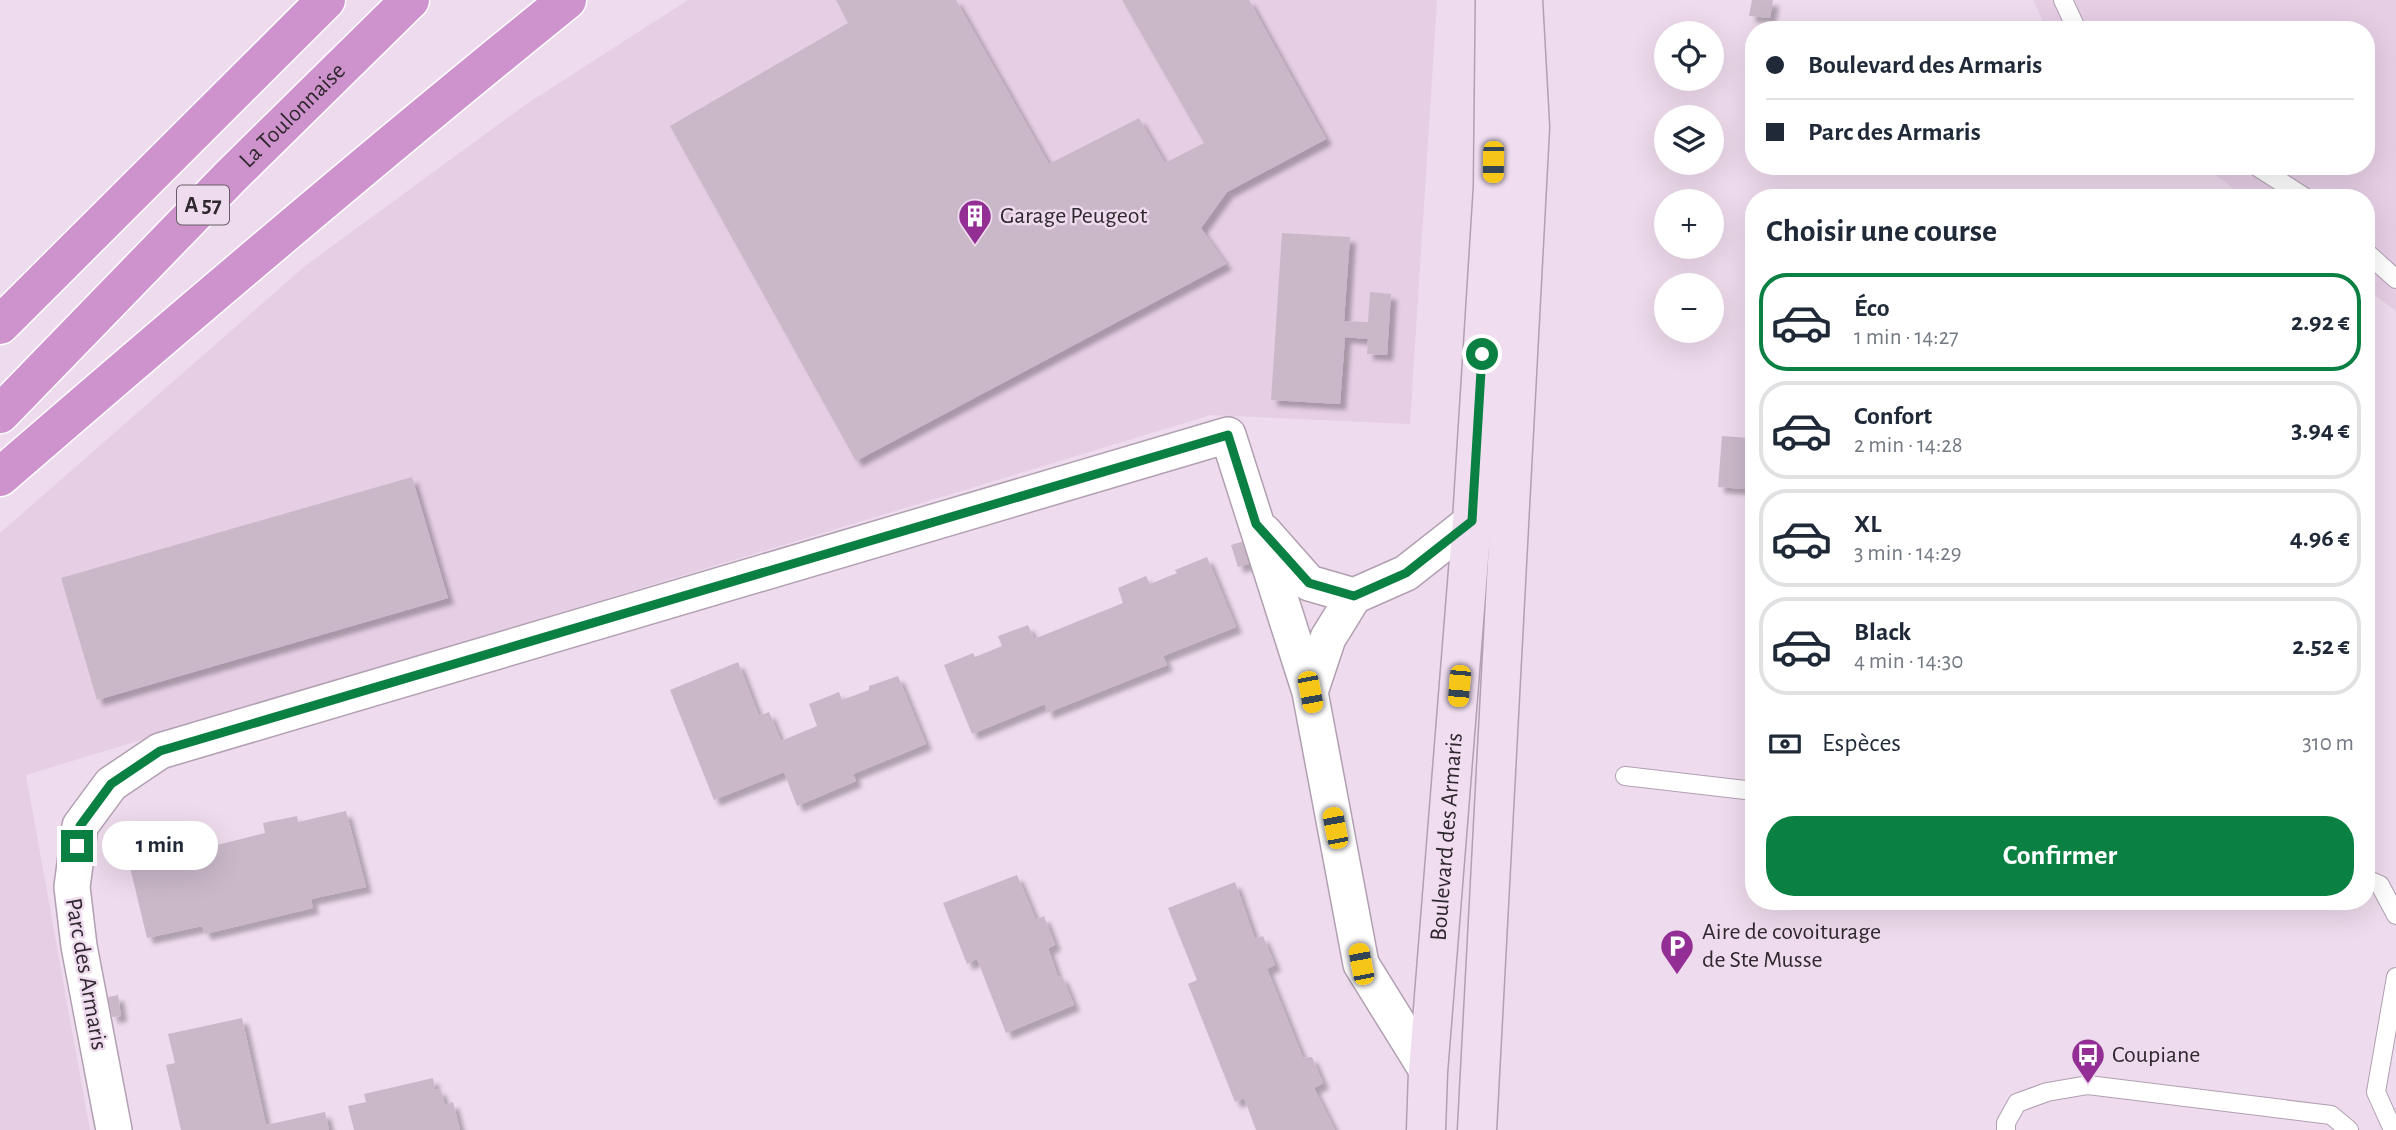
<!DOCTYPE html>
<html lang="fr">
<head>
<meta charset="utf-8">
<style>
	:root { --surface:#fff; --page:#f2f2f3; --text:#1f2937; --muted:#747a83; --line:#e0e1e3; --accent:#0b8043 }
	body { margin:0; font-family:"Alegreya Sans",sans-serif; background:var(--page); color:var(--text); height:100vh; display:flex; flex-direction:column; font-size:26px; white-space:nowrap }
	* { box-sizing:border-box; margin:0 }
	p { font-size:23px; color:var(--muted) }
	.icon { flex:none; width:38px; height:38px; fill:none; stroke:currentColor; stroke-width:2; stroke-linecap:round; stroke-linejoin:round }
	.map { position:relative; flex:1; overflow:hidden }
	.side { position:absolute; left:1745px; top:189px; width:630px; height:721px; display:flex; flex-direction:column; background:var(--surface); border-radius:28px; box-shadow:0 7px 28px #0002 }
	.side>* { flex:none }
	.guide { position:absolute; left:1745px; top:21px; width:630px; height:154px; border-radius:28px; box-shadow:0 7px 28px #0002; display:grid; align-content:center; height:154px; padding:0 21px; background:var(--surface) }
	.fabs { position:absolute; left:1654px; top:21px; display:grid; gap:14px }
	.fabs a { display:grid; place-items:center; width:70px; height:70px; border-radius:50%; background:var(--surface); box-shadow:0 7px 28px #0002; font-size:35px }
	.end { position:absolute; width:32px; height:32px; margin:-16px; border:9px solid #0b8043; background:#fff; box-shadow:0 0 0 4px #fff }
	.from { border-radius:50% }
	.bubble { position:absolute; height:49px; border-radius:24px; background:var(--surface); box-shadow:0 7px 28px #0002; font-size:23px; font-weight:700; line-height:49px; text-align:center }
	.car { position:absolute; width:21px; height:42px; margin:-21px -10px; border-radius:9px; box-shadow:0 0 5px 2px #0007; background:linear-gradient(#f5c518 24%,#345 0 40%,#f5c518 0 76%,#345 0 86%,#f5c518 0) }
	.guide b { display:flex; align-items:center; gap:24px; height:66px; font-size:26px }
	.guide b+b { border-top:2px solid var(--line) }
	.guide i { width:18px; height:18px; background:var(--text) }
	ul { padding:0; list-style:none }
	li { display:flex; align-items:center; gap:21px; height:98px; margin:0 14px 10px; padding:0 7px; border:4px solid var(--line); border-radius:28px }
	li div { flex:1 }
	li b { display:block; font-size:26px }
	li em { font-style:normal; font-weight:700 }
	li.on { border-color:var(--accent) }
	li>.icon { width:63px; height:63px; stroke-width:1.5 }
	h2 { padding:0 21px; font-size:32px; line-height:84px }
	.pay { display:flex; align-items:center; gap:18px; height:77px; padding:0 21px; font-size:26px }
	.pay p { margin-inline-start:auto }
	.cta { display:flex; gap:14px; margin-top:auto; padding:14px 21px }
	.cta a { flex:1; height:80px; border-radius:28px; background:var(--accent); color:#fff; font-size:28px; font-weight:700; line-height:80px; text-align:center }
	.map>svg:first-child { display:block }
	.built { fill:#e6cee5 }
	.building { fill:#cab8c9; filter:url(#shadow) }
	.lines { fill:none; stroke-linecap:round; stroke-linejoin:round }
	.lane-casing { stroke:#b1a0b1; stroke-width:20 }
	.street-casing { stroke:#b1a0b1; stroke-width:38 }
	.secondary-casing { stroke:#b1a0b1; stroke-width:41 }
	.highway-casing { stroke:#fff; stroke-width:41 }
	.lane { stroke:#fff; stroke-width:18 }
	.street { stroke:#fff; stroke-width:35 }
	.secondary { stroke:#f0def0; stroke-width:38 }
	.highway { stroke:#ce92cc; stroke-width:38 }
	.route { stroke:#0b8043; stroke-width:9 }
	.labels { text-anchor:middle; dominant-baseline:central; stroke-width:5; stroke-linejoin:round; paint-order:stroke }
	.shield { fill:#eedbed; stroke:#685e67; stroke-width:2 }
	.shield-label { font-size:23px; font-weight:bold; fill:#2f282e }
	.street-label { font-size:24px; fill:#2f282e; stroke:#eedbed }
	.poi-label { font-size:24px; fill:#2f282e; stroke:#eedbed; text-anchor:start }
</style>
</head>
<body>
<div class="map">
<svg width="2396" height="1130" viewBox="0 0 2396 1130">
	<defs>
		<filter id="shadow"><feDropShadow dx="6" dy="6" stdDeviation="2" flood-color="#0004"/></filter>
	</defs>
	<rect width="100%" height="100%" fill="#eedbed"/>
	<!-- built -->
	<path class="built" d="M688,0H1437L1410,424L1211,415L26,775L90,1130H0V533L305,266L525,105Z
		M2033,0H2396V311L2366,289V198H2246L2204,166H2366V30H2047Z"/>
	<!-- building -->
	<path class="building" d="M836,0H956L1049,164L1139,118L1165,163L1204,143L1122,0H1249L1326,139L1227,192L1201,228L1226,264L856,461L670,126L848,23Z
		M1752,0H1773L1770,18L1749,16Z
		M1282,233L1350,237L1344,321L1368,322L1370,292L1391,294L1387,355L1367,354L1368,339L1345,337L1340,404L1271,400Z
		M1722,436L1749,438L1745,489L1718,487Z
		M412,477L448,598L97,700L61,578Z
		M1251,539L1258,561L1238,567L1231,545Z
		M1207,557L1236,627L1163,656L1167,665L1047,713L1045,704L972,734L944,665L973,653L975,657L1002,646L998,636L1028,625L1034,639L1123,603L1118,588L1146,576L1150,584L1177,573L1175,570Z
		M738,662L759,716L769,712L781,741L817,726L809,704L839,692L842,700L869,690V686L898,676L926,744L853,774L856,781L797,806L784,772L714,800L670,690Z
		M346,811L366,887L311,899L313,908L205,934L202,926L147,938L129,863L177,852L175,844L209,836L213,846L265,833L263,823L297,816L298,822Z
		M1017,875L1036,920L1044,916L1055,945L1048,948L1058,977L1062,976L1074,1005L1006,1033L977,959L967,964L943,903Z
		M1235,882L1255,939L1263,936L1275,965L1267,969L1303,1058L1312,1057L1323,1083L1314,1088L1335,1130H1256L1244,1098L1235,1102L1188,984L1197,980L1168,908Z
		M118,995L121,1016L112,1017L108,997Z
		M242,1018L266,1125L325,1112L329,1130H181L166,1065L175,1063L168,1034Z
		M433,1078L435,1090L440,1089L445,1105L453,1102L460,1130H354L348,1106L366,1102L364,1094Z"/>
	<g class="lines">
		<!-- lane casing -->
		<g class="lane-casing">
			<path id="lane" d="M2063,0L2077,30
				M2256,166L2306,198
				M2366,252L2396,279
				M1625,776L1754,791
				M2366,879L2380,885L2396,915
				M2006,1130V1123L2017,1103L2047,1092L2088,1085L2331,1115L2349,1130
				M2393,1130L2376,1092L2396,977"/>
		</g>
		<!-- street casing -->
		<g class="street-casing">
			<path id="street" d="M1264,532L1309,583L1354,596L1406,573L1472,521
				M1310,692L1328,638L1354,596
				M114,1130L79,946L72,887L80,826L111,784L160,751L1228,435L1310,692L1361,964L1428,1072"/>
		</g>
		<!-- secondary casing -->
		<g class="secondary-casing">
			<g id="secondary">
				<path id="s1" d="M1426,1130L1428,1072L1472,521L1493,187L1495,0"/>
				<path d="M1477,1130L1530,127L1523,0"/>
			</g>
		</g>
		<!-- highway casing -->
		<g class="highway-casing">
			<g id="highway">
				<path d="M0,325L326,0"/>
				<path id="s2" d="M0,414L231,176L410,0"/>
				<path d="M0,477C187,315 375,155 567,0"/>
			</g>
		</g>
		<!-- lane -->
		<use href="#lane" class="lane"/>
		<!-- street -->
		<use href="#street" class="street"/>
		<!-- secondary -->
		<use href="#secondary" class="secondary"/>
		<!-- highway -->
		<use href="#highway" class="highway"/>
	</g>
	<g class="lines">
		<!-- route -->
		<path class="route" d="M77,846L80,826L111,784L160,751L1228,435L1256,524L1309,583L1354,596L1406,573L1472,521L1482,354"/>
	</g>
	<!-- icons -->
	<defs>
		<g id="building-pin" transform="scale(1.75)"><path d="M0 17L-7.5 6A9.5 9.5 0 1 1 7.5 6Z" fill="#922e94" stroke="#eedbed"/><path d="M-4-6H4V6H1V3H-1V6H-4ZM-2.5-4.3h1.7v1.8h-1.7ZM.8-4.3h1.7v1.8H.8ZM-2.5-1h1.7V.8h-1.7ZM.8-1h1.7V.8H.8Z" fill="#fff"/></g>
		<g id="parking-pin" transform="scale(1.75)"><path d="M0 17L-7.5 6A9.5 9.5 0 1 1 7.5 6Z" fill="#922e94" stroke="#eedbed"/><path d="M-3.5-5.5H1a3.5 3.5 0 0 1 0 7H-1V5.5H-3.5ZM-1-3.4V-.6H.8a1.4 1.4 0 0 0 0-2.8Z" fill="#fff"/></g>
		<g id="bus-pin" transform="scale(1.75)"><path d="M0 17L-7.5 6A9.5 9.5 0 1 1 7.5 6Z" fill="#922e94" stroke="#eedbed"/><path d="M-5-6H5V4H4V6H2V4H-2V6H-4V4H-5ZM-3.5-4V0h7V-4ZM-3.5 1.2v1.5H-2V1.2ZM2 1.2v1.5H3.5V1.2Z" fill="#fff"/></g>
	</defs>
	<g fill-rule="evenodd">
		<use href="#building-pin" x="975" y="216"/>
		<use href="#parking-pin" x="1677" y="946"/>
		<use href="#bus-pin" x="2088" y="1055"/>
	</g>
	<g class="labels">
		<!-- shield labels -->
		<rect class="shield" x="177" y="185.5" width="52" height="39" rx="5"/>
		<g class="shield-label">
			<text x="203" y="205">A 57</text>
		</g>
		<!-- street labels -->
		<g class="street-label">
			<text stroke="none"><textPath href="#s2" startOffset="418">La Toulonnaise</textPath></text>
			<text stroke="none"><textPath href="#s1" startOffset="294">Boulevard des Armaris</textPath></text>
			<text transform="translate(86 974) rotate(80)">Parc des Armaris</text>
		</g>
		<!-- poi labels -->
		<g class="poi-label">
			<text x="1000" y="216">Garage Peugeot</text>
			<text x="1702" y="932">Aire de covoiturage<tspan x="1702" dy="28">de Ste Musse</tspan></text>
			<text x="2112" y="1055">Coupiane</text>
		</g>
	</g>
</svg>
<div class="fabs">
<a><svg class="icon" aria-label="locate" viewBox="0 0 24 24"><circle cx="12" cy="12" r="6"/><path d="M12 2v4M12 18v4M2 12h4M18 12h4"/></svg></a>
<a><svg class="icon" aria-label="layers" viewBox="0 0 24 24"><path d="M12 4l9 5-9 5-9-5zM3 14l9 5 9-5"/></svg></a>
<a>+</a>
<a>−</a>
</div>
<i class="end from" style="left:1482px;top:354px"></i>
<i class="end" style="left:77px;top:846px"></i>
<div class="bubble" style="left:102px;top:821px;width:116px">1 min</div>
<i class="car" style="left:1493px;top:162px;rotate:181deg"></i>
<i class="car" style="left:1459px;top:686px;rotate:185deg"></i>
<i class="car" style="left:1310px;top:692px;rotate:169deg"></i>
<i class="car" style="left:1335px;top:828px;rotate:349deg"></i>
<i class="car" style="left:1361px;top:964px;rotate:349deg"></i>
<div class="guide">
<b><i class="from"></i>Boulevard des Armaris</b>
<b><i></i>Parc des Armaris</b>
</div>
<section class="side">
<h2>Choisir une course</h2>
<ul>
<li class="on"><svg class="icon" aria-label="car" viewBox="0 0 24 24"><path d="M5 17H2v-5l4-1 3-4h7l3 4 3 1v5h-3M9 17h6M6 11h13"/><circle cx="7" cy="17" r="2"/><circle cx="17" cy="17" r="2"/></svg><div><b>Éco</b><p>1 min · 14:27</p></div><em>2.92 €</em></li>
<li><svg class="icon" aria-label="car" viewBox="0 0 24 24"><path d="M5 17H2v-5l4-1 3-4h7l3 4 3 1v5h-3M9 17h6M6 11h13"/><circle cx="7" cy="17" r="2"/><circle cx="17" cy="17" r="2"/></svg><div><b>Confort</b><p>2 min · 14:28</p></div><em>3.94 €</em></li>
<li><svg class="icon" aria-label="car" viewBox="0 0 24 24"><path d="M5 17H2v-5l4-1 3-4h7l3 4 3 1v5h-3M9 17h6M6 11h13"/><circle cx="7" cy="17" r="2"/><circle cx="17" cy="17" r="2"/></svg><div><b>XL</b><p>3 min · 14:29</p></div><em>4.96 €</em></li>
<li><svg class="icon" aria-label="car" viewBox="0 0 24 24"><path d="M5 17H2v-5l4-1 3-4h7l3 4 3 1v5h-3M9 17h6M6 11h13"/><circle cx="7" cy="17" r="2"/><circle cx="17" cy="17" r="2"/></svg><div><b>Black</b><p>4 min · 14:30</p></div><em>2.52 €</em></li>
</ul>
<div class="pay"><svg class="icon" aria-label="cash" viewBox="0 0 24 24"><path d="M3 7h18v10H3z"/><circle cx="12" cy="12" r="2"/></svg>Espèces<p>310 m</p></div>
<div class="cta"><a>Confirmer</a></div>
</section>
</div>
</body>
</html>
